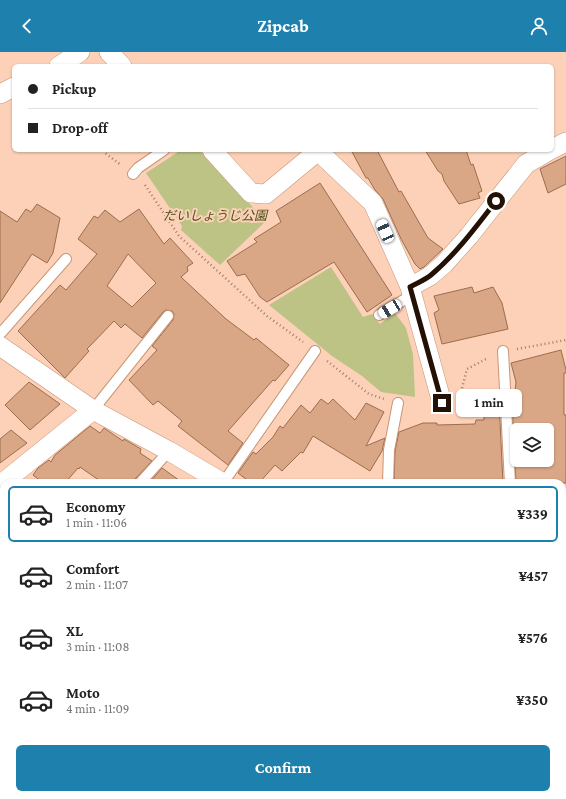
<!DOCTYPE html>
<html lang="en">
<head>
<meta charset="utf-8">
<style>
	:root { --surface:#fff; --page:#f2f2f2; --text:#222; --muted:#767676; --line:#e0e0e0; --accent:#1e80ac }
	body { margin:0; font-family:"Crimson Pro","Noto Sans JP",serif; background:var(--page); color:var(--text); height:100vh; display:flex; flex-direction:column; font-size:15px; white-space:nowrap }
	* { box-sizing:border-box; margin:0 }
	p { font-size:13px; color:var(--muted) }
	.icon { flex:none; width:22px; height:22px; fill:none; stroke:currentColor; stroke-width:2; stroke-linecap:round; stroke-linejoin:round }
	.map { position:relative; flex:1; overflow:hidden }
	.drawer { position:absolute; left:0px; top:427px; width:566px; height:320px; display:flex; flex-direction:column; background:var(--surface); border-radius:12px 12px 0 0; box-shadow:0 1px 3px #0004 }
	.drawer>* { flex:none }
	.hud { position:absolute; left:12px; top:12px; width:542px; height:88px; border-radius:6px; box-shadow:0 1px 3px #0004; display:grid; align-content:center; height:88px; padding:0 16px; background:var(--surface) }
	.controls { position:absolute; left:510px; top:371px; display:grid; gap:8px }
	.controls a { display:grid; place-items:center; width:44px; height:44px; border-radius:6px; background:var(--surface); box-shadow:0 1px 3px #0004; font-size:20px }
	.end { position:absolute; width:18px; height:18px; margin:-9px; border:5px solid #241106; background:#fff; box-shadow:0 0 0 2px #fff }
	.from { border-radius:50% }
	.bubble { position:absolute; height:28px; border-radius:6px; background:var(--surface); box-shadow:0 1px 3px #0004; font-size:13px; font-weight:700; line-height:28px; text-align:center }
	.car { position:absolute; width:12px; height:24px; margin:-12px -6px; border-radius:5px; box-shadow:0 0 3px 1px #0007; background:linear-gradient(#fff 24%,#345 0 40%,#fff 0 76%,#345 0 86%,#fff 0) }
	.hud b { display:flex; align-items:center; gap:14px; height:38px; font-size:15px }
	.hud b+b { border-top:1px solid var(--line) }
	.hud i { width:10px; height:10px; background:var(--text) }
	ul { padding:7px 0 0; list-style:none }
	li { display:flex; align-items:center; gap:12px; height:56px; margin:0 8px 6px; padding:0 8px; border:2px solid transparent; border-radius:6px }
	li div { flex:1 }
	li b { display:block; font-size:15px }
	li em { font-style:normal; font-weight:700 }
	li.active { border-color:var(--accent) }
	li>.icon { width:36px; height:36px; stroke-width:1.5 }
	.action { display:flex; gap:8px; margin-top:auto; padding:8px 16px }
	.action a { flex:1; height:46px; border-radius:6px; background:var(--accent); color:#fff; font-size:16px; font-weight:700; line-height:46px; text-align:center }
	header { display:flex; justify-content:space-between; align-items:center; height:52px; padding:0 16px; background:var(--accent); color:#fff; font-size:18px; font-weight:700 }
	.map>svg:first-child { display:block }
	.green { fill:#bdc385 }
	.building { fill:#d9a686; stroke:#9c6d4f; fill-rule:evenodd }
	.lines { fill:none; stroke-linecap:round; stroke-linejoin:round }
	.service-casing { stroke:#c89676; stroke-width:12 }
	.minor-casing { stroke:#c89676; stroke-width:20 }
	.primary-casing { stroke:#377a63; stroke-width:24 }
	.path { stroke:#9e7d6a; stroke-width:2.5; stroke-dasharray:1 3; stroke-linecap:butt }
	.service { stroke:#fff; stroke-width:10 }
	.minor { stroke:#fff; stroke-width:19 }
	.primary { stroke:#8dd1bf; stroke-width:22 }
	.route { stroke:#241106; stroke-width:5 }
	.labels { text-anchor:middle; dominant-baseline:central; stroke-width:4; stroke-linejoin:round; paint-order:stroke }
	.park-label { font-size:13px; font-style:italic; fill:#4c501d; stroke:#fcd1b7 }
</style>
</head>
<body>
<header><svg class="icon" aria-label="back" viewBox="0 0 24 24"><path d="M15 5l-7 7 7 7"/></svg>Zipcab<svg class="icon" aria-label="person" viewBox="0 0 24 24"><circle cx="12" cy="8" r="4"/><path d="M4 21q1-7 8-7t8 7"/></svg></header>
<div class="map">
<svg width="566" height="747" viewBox="0 0 566 747">
	<rect width="100%" height="100%" fill="#fcd1b7"/>
	<!-- green -->
	<path class="green" d="M181,98L200,99L266,169L220,213L181,178L182,174L146,121Z
		M331,215L363,265L372,262L380,272L395,261L406,276L413,302L415,345L381,340L362,324L332,304L269,253Z"/>
	<!-- building -->
	<path class="building" d="M351,98H377L399,140L401,139L428,186L443,197L424,215L420,217L415,212L401,187L383,147L375,138L368,126H366Z
		M425,98H466L471,113L473,112L482,139L478,141L480,146L459,152L444,129L442,122L438,119Z
		M566,104V132L548,141L540,117Z
		M320,131L392,243L367,260L334,210L267,250L260,245L245,222L237,224L227,209L257,190L254,187L281,170L276,159Z
		M37,152L60,166L53,201L47,211L32,202L0,251V159L17,170L26,157L31,160Z
		M139,157L164,192L170,186L193,211L187,215L188,219L181,225L226,267L254,288L256,286L289,313L275,329L273,328L228,379L243,391L228,413L178,374L182,369L158,349L153,353L129,328L157,298L152,294L173,268L174,262L172,259L166,258L163,260L142,286L125,272L121,276L114,269L87,297L89,299L65,326L18,279L60,233L66,238L97,202L78,187L94,164L98,166L105,158L120,170ZM128,202L156,231L132,255L107,234Z
		M472,235L474,241L493,235L502,251L508,277L442,292L434,261L439,258L434,244Z
		M561,298L566,318V321H564V363H566V431H516L512,349H514L516,330L511,311ZM517,378H547V408H517Z
		M29,330L60,352L30,378L5,353Z
		M321,347L328,352L333,347L355,368L366,351L384,360L366,394L385,386L382,399L370,419L313,384L303,401L301,400L282,419L275,413L259,431H251L238,421L253,400L256,402L273,385L280,374L283,376L301,353L310,361Z
		M499,350L503,431H394L395,399L399,380L423,371H437V373L475,372L476,368H484V351Z
		M90,374L100,381L104,376L123,389L124,387L141,397L140,401L152,409L135,427L134,431H103L80,415L79,417L78,416L65,431H43L33,423L38,416L49,408L51,410L55,403Z
		M11,378L27,391L0,411V387Z
		M162,416L183,431H149Z"/>
	<g class="lines">
		<!-- service casing -->
		<g class="service-casing">
			<path id="service" d="M133,122L138,116L164,98
				M379,263L412,243
				M0,282L66,207
				M503,299L510,431
				M93,358L168,264
				M140,431L169,399
				M223,431L315,299
				M388,431L389,398L398,351
				M406,743L408,747
				M463,743L465,747"/>
		</g>
		<!-- minor casing -->
		<g class="minor-casing">
			<path id="minor" d="M109,0L122,14
				M59,14L80,0
				M0,42L14,35
				M552,97L566,90
				M212,98L251,141L266,142L318,99L373,151L410,235L442,351
				M410,235L430,224L444,212L469,184L526,112L550,98
				M0,294L93,358L169,399L223,431
				M0,433L93,358
				M562,621L566,618
				M0,686L4,691
				M51,743L55,747
				M320,747L328,743"/>
		</g>
		<!-- primary casing -->
		<g class="primary-casing">
			<path id="primary" d="M0,553H4
				M562,559L566,558"/>
		</g>
		<!-- path -->
		<path class="path" d="M104,98L105,101L121,113
			M145,133L179,184L267,264L303,290
			M517,297L566,288
			M327,309L369,342L384,347
			M461,340L467,317L488,306"/>
		<!-- service -->
		<use href="#service" class="service"/>
		<!-- minor -->
		<use href="#minor" class="minor"/>
		<!-- primary -->
		<use href="#primary" class="primary"/>
	</g>
	<g class="lines">
		<!-- route -->
		<path class="route" d="M442,351L410,235C417,231 425,228 431,223C456,202 476,175 496,149"/>
	</g>
	<g class="labels">
		<!-- park labels -->
		<g class="park-label">
			<text x="215" y="163">だいしょうじ公園</text>
		</g>
	</g>
</svg>
<div class="controls">
<a><svg class="icon" aria-label="layers" viewBox="0 0 24 24"><path d="M12 4l9 5-9 5-9-5zM3 14l9 5 9-5"/></svg></a>
</div>
<i class="end from" style="left:496px;top:149px"></i>
<i class="end" style="left:442px;top:351px"></i>
<div class="bubble" style="left:456px;top:337px;width:66px">1 min</div>
<i class="car" style="left:385px;top:179px;rotate:336deg"></i>
<i class="car" style="left:390px;top:257px;rotate:239deg"></i>
<div class="hud">
<b><i class="from"></i>Pickup</b>
<b><i></i>Drop-off</b>
</div>
<section class="drawer">
<ul>
<li class="active"><svg class="icon" aria-label="car" viewBox="0 0 24 24"><path d="M5 17H2v-5l4-1 3-4h7l3 4 3 1v5h-3M9 17h6M6 11h13"/><circle cx="7" cy="17" r="2"/><circle cx="17" cy="17" r="2"/></svg><div><b>Economy</b><p>1 min · 11:06</p></div><em>¥339</em></li>
<li><svg class="icon" aria-label="car" viewBox="0 0 24 24"><path d="M5 17H2v-5l4-1 3-4h7l3 4 3 1v5h-3M9 17h6M6 11h13"/><circle cx="7" cy="17" r="2"/><circle cx="17" cy="17" r="2"/></svg><div><b>Comfort</b><p>2 min · 11:07</p></div><em>¥457</em></li>
<li><svg class="icon" aria-label="car" viewBox="0 0 24 24"><path d="M5 17H2v-5l4-1 3-4h7l3 4 3 1v5h-3M9 17h6M6 11h13"/><circle cx="7" cy="17" r="2"/><circle cx="17" cy="17" r="2"/></svg><div><b>XL</b><p>3 min · 11:08</p></div><em>¥576</em></li>
<li><svg class="icon" aria-label="car" viewBox="0 0 24 24"><path d="M5 17H2v-5l4-1 3-4h7l3 4 3 1v5h-3M9 17h6M6 11h13"/><circle cx="7" cy="17" r="2"/><circle cx="17" cy="17" r="2"/></svg><div><b>Moto</b><p>4 min · 11:09</p></div><em>¥350</em></li>
</ul>
<div class="action"><a>Confirm</a></div>
</section>
</div>
</body>
</html>
